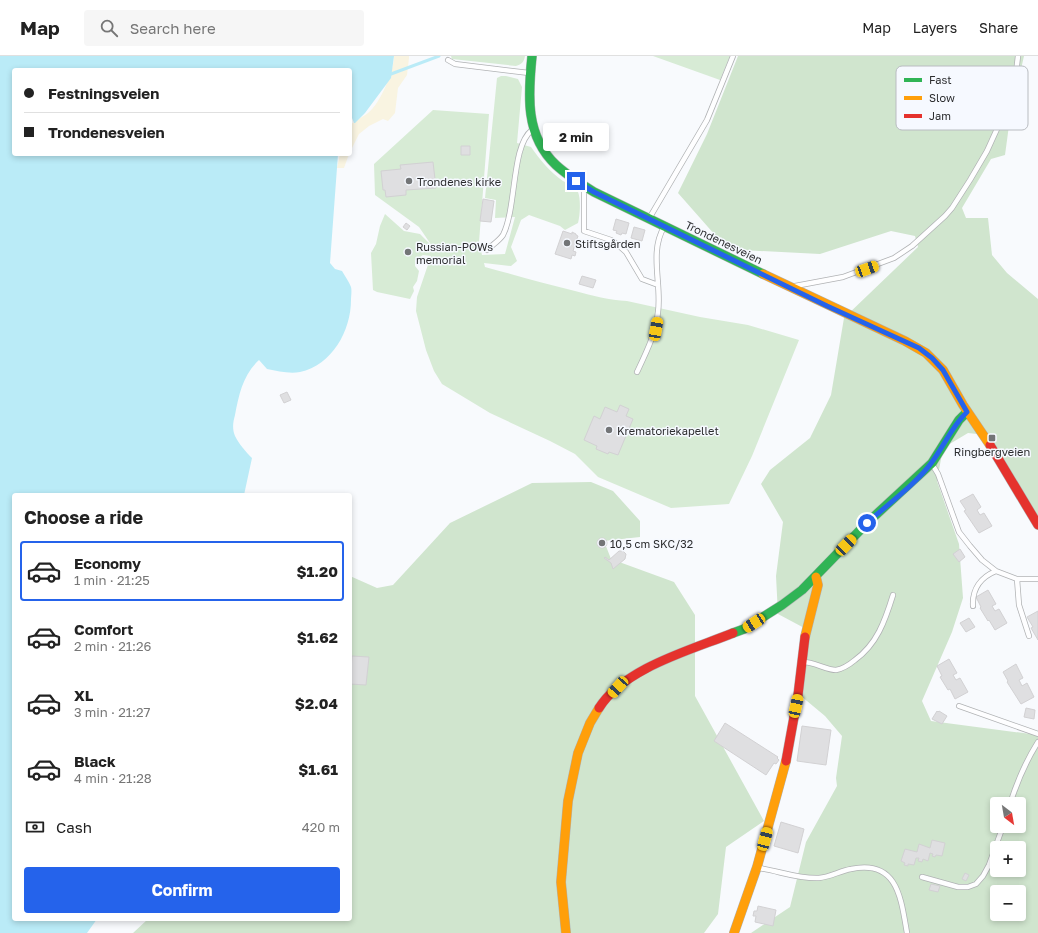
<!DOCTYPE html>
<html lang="en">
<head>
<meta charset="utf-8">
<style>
	:root { --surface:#fff; --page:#f6f6f6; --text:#222; --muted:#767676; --line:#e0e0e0; --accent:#2563eb }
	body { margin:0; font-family:"Golos Text",sans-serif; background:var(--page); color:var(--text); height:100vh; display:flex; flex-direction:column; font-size:15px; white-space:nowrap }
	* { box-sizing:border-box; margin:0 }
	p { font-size:13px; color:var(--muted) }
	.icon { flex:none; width:22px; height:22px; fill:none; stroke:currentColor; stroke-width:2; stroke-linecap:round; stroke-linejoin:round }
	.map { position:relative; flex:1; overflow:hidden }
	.side { position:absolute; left:12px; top:437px; width:340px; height:428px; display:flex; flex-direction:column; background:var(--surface); border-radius:4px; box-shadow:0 2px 6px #0003 }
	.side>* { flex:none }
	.hud { position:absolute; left:12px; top:12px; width:340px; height:88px; border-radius:4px; box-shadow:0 2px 6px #0003; display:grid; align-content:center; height:88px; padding:0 12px; background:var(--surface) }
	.needle { width:26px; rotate:149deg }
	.controls { position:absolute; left:990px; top:741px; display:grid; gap:8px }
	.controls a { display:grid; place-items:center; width:36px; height:36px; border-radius:4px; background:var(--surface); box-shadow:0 2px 6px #0003; font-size:20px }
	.end { position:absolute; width:18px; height:18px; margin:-9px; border:5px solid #2563eb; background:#fff; box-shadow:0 0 0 2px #fff }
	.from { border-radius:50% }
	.bubble { position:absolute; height:28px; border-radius:4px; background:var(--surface); box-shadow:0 2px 6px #0003; font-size:13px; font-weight:700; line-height:28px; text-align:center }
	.car { position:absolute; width:12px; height:24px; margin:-12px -6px; border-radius:5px; box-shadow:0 0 3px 1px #0007; background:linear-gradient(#f5c518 24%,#345 0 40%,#f5c518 0 76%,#345 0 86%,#f5c518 0) }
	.hud b { display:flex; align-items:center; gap:14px; height:38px; font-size:15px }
	.hud b+b { border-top:1px solid var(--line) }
	.hud i { width:10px; height:10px; background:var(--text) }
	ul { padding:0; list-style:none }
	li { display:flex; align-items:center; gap:12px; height:60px; margin:0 8px 6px; padding:0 4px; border:2px solid transparent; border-radius:4px }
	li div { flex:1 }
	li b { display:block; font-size:15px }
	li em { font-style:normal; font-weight:700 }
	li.active { border-color:var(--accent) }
	li>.icon { width:36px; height:36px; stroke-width:1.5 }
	h2 { padding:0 12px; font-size:18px; line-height:48px }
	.pay { display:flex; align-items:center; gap:10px; height:44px; padding:0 12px; font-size:15px }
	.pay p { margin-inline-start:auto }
	.cta { display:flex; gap:8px; margin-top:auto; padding:8px 12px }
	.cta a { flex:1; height:46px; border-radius:4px; background:var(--accent); color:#fff; font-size:16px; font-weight:700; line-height:46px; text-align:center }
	header { display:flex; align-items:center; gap:24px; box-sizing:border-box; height:56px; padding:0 20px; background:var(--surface); border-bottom:1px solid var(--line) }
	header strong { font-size:19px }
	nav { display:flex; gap:22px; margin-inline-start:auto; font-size:14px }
	.search { width:280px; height:36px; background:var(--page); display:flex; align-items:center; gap:10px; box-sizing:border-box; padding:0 14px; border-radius:4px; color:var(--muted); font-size:15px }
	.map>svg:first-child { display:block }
	.green { fill:#d7ebd5 }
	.forest { fill:#d0e5ce; fill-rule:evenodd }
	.sand { fill:#f9f4e1 }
	.water { fill:#baebf7 }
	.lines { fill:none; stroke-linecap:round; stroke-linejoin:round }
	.stream { stroke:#baebf7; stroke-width:3 }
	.building { fill:#dfdfe1; stroke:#d2d1d3 }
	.lane-casing { stroke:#b0b2b4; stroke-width:6 }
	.fast-casing { stroke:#b0b2b4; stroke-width:10 }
	.slow-casing { stroke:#b0b2b4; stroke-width:10 }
	.jam-casing { stroke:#b0b2b4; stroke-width:10 }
	.lane { stroke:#fefeff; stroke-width:4.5 }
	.fast { stroke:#30b455; stroke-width:9 }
	.slow { stroke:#ff9f0a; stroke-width:9 }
	.jam { stroke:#e5322d; stroke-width:9 }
	.route { stroke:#2563eb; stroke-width:5 }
	.poi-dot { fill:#737577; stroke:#f6f9ff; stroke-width:1.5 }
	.labels { text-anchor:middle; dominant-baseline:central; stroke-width:3; stroke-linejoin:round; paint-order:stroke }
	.poi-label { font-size:11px; fill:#2c2d2f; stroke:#f6f9ff; text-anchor:start }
	.street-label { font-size:11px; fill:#2c2d2f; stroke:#f6f9ff }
	.key { fill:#f6f9ff; stroke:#b9bcc1; stroke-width:1 }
	.key-label { font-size:11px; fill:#2c2d2f }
</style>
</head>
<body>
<header>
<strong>Map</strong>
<div class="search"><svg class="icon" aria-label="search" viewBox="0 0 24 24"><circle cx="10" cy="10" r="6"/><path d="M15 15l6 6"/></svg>Search here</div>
<nav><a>Map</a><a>Layers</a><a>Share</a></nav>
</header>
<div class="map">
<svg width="1038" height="877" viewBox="0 0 1038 877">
	<rect width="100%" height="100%" fill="#f8fafd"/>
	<!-- green -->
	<path class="green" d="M451,0H525C524,6 522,8 516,10L452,3Z
		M653,0H730L720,24Z
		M501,20H506L518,23L522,31L517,87L531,91C540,104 550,116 563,125C568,128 576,130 578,136C581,143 580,160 578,167L565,174L560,170L529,159L521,164L511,191L517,205L511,210L484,207L485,211C515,219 545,228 575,235C593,240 609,244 627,245L700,261L748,269L799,284L752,400L729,448L671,452L598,421L575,398L550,385L490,357L442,328L434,315L426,294L416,255L417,241L431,200L423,199L415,204V210L419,215L417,225L413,231L414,235L410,243L377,236L373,234L371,197L376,188L380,170L385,158L404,175L420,178L432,190L419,171L375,139L374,108L433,54L489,58L479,186L482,199L505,198L515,161L495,162L496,144L485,142L497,22Z"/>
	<!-- forest -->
	<path class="forest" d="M738,0H1024L1010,62L1005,99L991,103L962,152L966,162H988L992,199L1007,217L1038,243V464L986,379L968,377L943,392L937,425L959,488L963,542L952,576L922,645L931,665L1038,679V877H751L790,851L806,786L837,730L836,722L842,680L825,660L801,640L808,574L778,558L776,520L783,466L761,428L770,414L810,382L831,339L844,262L918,191L915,180L891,175L820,198L742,194L715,179L678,137L707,78ZM997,748H1019V770H997ZM997,792H1019V814H997ZM997,836H1019V858H997Z
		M591,426L613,435L640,465V481L604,485L611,503L674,526L695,559V640L764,765L726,791L718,858L704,877H133L148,863H350V520L377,532L393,529L450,467L532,427Z"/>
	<!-- sand -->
	<path class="sand" d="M394,0H409V2L407,19L398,32L395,57L388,65L383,63L369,70L359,78L350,96V70C354,64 362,62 368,57C380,48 394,15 394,0Z
		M340,98H349L344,112H337Z"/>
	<!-- water -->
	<path class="water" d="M0,0H394L391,22L365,57L355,67H354L352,62H350V14H14V98H338L330,207L335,213L342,215C345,220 349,226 351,231C352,235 351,240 351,244C351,275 332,309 300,316C289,318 278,315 267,313L259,304C243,319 239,338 235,359C233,366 232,373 235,380C239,388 246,396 252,402L244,439H14V863H97L87,877H0Z"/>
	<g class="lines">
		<!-- stream -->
		<path class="stream" d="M391,18L439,0"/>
	</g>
	<!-- building -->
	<path class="building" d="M461,90H470V99H461Z
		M433,106L436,132L406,134V139L386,141L385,134H383L381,115L401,113L400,109Z
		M483,143L494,145L491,166L480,165Z
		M616,163L629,167L626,178L622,177L621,179L616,177L617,175L613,174Z
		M406,167L410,170L407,174L403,171Z
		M634,171L645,174L642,185L631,182Z
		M563,175L572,178V176L576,178V179L578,180L573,195L576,196L575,200L572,199L571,203L555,198Z
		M582,220L596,224L593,232L579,228Z
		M287,336L291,344L284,347L280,339Z
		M620,349L629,353L626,360L633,363L618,399L609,396L608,398L596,393L597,390L584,384L594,360L600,363L605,351L617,356Z
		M973,438L981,451L977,454L980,459L984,457L992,470L979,477L964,455L966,454L960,445Z
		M597 487a5 5 0 1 1 10 0a5 5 0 1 1-10 0Z
		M960,493L965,501L959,506L953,498Z
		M619,495H623L626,498L625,503L613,513L611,507L604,502L605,501L609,504Z
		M988,534L996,548L992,550L995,555L999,553L1007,567L995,574L989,564L988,565L980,552L981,551L976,541Z
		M1038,555V584L1031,572L1033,571L1027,561Z
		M969,562L975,571L966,576L960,567Z
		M352,600L369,601L366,629L350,628Z
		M949,603L957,617L953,619L956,624L960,622L968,636L955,643L950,633L948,634L940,621L942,620L937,610Z
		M1016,608L1023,622L1019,624L1022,630L1027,627L1034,641L1021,648L1007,626L1008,625L1003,616Z
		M1026,652L1035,654L1034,663L1024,661Z
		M937,655L938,656L939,655L947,660L942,668L932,663Z
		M725,667L778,701L777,702L779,704L776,708L774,707L766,719L714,685Z
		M802,670L831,674L826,709L797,705Z
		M781,766L804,773L798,797L774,790Z
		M932,784L945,787L942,800L936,799L935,801L932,800L933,798L930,797L928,805L923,803L922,806L918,805L919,802H916L914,809L908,808V810L904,809L905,807L901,805L905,793L917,796L919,788L930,792Z
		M965,817L969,819L966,825L962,823Z
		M931,828L940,830L938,836L929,834Z
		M758,850L776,854L773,870L755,866L756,860H753L754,855H757Z"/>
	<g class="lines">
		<!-- lane casing -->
		<g class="lane-casing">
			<path id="lane" d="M448,4L455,8L529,17
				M584,132V175L611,184L617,188L626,196L642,223L658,229
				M650,161L707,64L733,0
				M487,194C492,189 499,185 503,179C517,151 511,90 532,74
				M795,230L843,221L894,202L912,190L945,160L952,152L970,124L987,95L997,73L1014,34L1018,0
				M637,316C646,297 656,277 658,256C662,229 649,196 664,171
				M932,408L938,418L959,476L970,490L982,504L996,515
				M1017,523L1019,549L1029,580
				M973,550C972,533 981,521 996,515L1017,523H1038
				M803,606C814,606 827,614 836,614C842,613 849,609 855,604C877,588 885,565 893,539
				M959,650L1038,678
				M1010,748C1017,726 1026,705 1038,686
				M759,812C779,815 798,823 819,822C830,821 840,815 851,813C898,803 901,843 907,877
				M922,821L958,831H968L976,828L983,820L989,809L1003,770"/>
		</g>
		<!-- fast casing -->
		<g class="fast-casing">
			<path id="fast" d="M532,0C528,39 525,80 556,109C568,120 581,128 594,136L763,218
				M733,577L744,573L782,549L802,534L867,467L932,407L959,364L967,356"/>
		</g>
		<!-- slow casing -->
		<g class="slow-casing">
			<path id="slow" d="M763,218L905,285L926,297L943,314L963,349L990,389
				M805,581L818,529L816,521
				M566,877L561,826L568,745L578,697L590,667L599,652
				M734,877L757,811L786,705"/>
		</g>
		<!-- jam casing -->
		<g class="jam-casing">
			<path id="jam" d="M990,389L1038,469
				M599,652C624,612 691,594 733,577
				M786,705L798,639L805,581"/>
		</g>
		<!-- lane -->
		<use href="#lane" class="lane"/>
		<!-- fast -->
		<use href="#fast" class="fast"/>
		<!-- slow -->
		<use href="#slow" class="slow"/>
		<!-- jam -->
		<use href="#jam" class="jam"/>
	</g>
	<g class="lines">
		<!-- route -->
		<path class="route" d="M576,125L594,136L827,250L919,292L932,302L943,314L967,356C952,370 944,390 932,406C917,427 887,449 867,467"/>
	</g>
	<!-- markers -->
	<g class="poi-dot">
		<circle cx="409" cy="125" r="4"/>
		<circle cx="567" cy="187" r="4"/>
		<circle cx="408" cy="196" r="4"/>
		<circle cx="609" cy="374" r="4"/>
		<rect x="988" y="378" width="8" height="8" rx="2"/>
		<circle cx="602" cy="487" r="4"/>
	</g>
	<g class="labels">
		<!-- poi labels -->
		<g class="poi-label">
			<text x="417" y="125">Trondenes kirke</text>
			<text x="575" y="187">Stiftsgården</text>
			<text x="416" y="190">Russian-POWs<tspan x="416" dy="13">memorial</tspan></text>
			<text x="617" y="374">Krematoriekapellet</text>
			<text x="992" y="395" text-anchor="middle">Ringbergveien</text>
			<text x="610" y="487">10,5 cm SKC/32</text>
		</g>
		<!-- street labels -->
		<g class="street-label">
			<text transform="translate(724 186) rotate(26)">Trondenesveien</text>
		</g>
	</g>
	<!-- legend -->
	<rect x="896" y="10" width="132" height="64" rx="6" class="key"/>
	<rect x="904" y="22" width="18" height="4" fill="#30b455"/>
	<rect x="904" y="40" width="18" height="4" fill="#ff9f0a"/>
	<rect x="904" y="58" width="18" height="4" fill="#e5322d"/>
	<g class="key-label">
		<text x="929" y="28">Fast</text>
		<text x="929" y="46">Slow</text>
		<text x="929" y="64">Jam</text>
	</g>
</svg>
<div class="controls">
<a><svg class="needle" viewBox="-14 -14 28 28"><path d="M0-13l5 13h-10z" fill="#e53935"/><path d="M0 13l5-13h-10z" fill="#767676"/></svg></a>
<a>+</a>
<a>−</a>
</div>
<i class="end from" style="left:867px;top:467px"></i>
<i class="end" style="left:576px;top:125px"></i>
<div class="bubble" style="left:543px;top:67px;width:66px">2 min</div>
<i class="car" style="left:867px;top:213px;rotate:70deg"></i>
<i class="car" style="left:656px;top:273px;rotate:10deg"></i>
<i class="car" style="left:846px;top:489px;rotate:44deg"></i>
<i class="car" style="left:754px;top:567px;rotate:237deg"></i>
<i class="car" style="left:618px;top:631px;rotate:222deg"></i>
<i class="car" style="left:796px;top:650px;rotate:12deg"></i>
<i class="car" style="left:765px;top:783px;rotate:15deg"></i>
<div class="hud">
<b><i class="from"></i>Festningsveien</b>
<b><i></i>Trondenesveien</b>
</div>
<section class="side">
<h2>Choose a ride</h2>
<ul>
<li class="active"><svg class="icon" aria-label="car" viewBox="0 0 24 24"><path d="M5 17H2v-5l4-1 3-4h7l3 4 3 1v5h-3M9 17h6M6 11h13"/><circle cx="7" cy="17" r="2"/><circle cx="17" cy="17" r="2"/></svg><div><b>Economy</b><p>1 min · 21:25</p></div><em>$1.20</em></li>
<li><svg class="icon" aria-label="car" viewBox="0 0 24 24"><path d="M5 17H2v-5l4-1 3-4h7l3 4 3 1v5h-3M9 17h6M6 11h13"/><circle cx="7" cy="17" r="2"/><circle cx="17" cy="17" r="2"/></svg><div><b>Comfort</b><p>2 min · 21:26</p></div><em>$1.62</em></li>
<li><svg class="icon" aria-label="car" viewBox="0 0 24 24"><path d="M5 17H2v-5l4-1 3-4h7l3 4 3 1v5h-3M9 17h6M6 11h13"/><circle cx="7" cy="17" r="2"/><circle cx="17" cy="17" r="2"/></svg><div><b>XL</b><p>3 min · 21:27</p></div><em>$2.04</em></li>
<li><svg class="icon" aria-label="car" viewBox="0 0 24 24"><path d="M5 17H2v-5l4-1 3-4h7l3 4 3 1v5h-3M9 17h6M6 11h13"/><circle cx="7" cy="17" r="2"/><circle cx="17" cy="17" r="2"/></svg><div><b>Black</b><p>4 min · 21:28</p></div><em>$1.61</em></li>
</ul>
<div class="pay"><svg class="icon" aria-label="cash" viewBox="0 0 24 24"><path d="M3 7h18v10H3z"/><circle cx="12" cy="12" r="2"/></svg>Cash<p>420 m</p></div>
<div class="cta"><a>Confirm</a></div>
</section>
</div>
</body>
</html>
